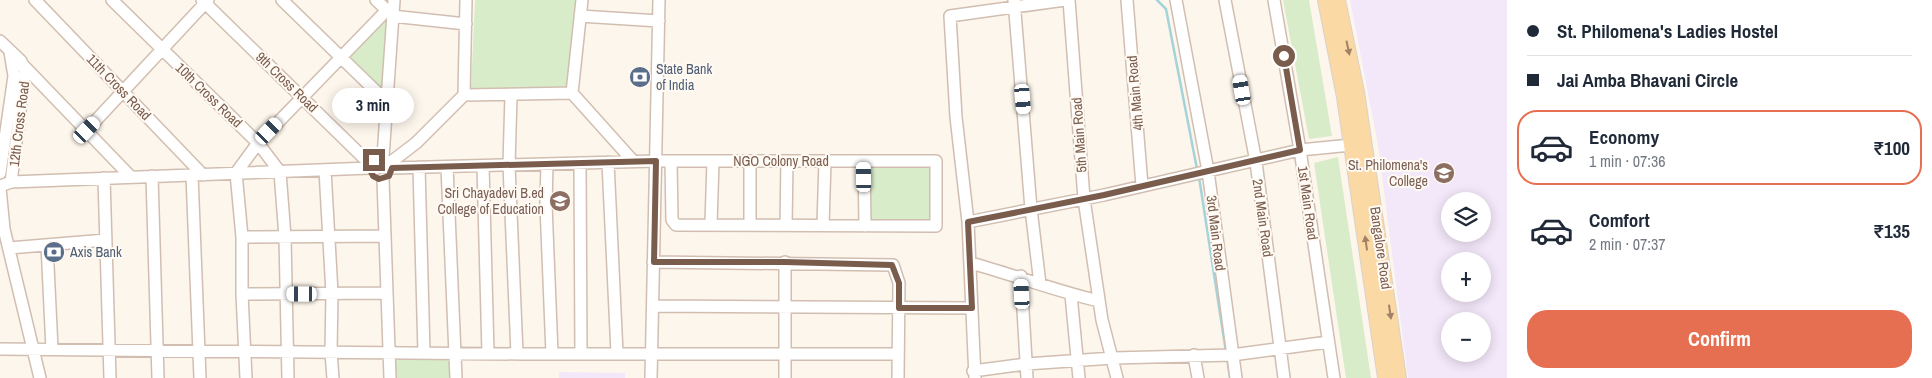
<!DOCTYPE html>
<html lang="en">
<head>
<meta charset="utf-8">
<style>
	:root { --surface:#fff; --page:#f2f2f3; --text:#1f2937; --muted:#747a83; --line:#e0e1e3; --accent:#e76f51 }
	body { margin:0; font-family:"Archivo Narrow",sans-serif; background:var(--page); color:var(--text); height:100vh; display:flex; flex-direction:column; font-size:19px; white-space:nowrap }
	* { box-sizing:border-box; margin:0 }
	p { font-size:16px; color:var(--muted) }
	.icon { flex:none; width:28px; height:28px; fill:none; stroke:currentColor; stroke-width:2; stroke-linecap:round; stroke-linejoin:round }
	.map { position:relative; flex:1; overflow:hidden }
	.details { display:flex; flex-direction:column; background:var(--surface); width:425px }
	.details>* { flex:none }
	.guide { display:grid; align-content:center; height:110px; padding:0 20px; background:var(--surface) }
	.tools { position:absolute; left:1441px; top:192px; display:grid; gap:10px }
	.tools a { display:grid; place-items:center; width:50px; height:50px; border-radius:50%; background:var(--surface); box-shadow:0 2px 12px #0003; font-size:25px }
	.end { position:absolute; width:22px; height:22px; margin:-11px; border:6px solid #7a5c4d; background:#fff; box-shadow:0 0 0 2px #fff }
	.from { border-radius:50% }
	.bubble { position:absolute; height:35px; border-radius:18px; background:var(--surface); box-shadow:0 2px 12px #0003; font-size:16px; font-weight:700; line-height:35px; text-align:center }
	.car { position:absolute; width:15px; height:30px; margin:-15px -8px; border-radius:6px; box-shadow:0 0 4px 1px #0007; background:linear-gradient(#fff 24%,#345 0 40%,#fff 0 76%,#345 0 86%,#fff 0) }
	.guide b { display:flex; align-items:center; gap:18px; height:48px; font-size:19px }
	.guide b+b { border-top:1px solid var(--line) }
	.guide i { width:12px; height:12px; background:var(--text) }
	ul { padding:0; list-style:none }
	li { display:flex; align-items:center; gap:15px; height:75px; margin:0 10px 8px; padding:0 10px; border:2px solid transparent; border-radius:20px }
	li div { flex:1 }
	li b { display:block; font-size:19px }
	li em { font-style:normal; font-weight:700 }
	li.current { border-color:var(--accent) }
	li>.icon { width:45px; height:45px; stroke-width:1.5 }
	.button { display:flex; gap:10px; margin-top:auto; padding:10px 20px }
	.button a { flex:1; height:58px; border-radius:20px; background:var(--accent); color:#fff; font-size:20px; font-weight:700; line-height:58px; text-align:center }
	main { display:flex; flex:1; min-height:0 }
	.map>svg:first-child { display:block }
	.education { fill:#f3e8fa; fill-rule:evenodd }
	.green { fill:#d8ecc9 }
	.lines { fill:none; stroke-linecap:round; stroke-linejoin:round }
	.stream { stroke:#a5d3da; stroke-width:2.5 }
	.minor-casing { stroke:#d1beb0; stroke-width:14 }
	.major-casing { stroke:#dad1cd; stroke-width:16 }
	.minor { stroke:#fff; stroke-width:11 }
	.major { stroke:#fbd9a5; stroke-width:14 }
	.oneway { fill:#a18267 }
	.route { stroke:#7a5c4d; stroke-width:6 }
	.labels { text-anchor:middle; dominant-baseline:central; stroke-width:4; stroke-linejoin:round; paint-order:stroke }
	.service-label { font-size:14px; fill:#4e5e75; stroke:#fffaf3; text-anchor:start }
	.street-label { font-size:14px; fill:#7a5c4d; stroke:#fffaf3 }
	.education-label { font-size:14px; fill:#785e54; stroke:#fffaf3; text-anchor:end }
</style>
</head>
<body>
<main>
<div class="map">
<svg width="1507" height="378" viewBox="0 0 1507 378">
	<rect width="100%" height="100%" fill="#fdf6ec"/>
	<!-- education -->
	<path class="education" d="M1350,0H1507V378H1408L1378,145ZM1450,201H1482V234H1450ZM1450,261H1482V294H1450ZM1450,321H1482V354H1450Z
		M559,372L625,373V378H559Z"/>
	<!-- green -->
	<path class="green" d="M475,0H576L567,88H471Z
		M1283,0H1309L1332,136L1309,139Z
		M388,15L384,92L347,56Z
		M1338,157L1371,378H1346L1314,163Z
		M931,165L932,221L869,220V166Z
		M451,357V378H395V358Z"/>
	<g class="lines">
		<!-- stream -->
		<path class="stream" d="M1157,0L1166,9L1197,169
			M1199,177L1226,352
			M1227,357L1230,378"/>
		<!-- minor casing -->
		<g class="minor-casing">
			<path id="minor" d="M35,0L203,175
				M112,0L258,143L280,172L285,237L288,378
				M202,0L370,164
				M282,0L388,103
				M376,0L391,14
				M582,0L572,93L633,161
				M1014,0L1031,209L1040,284
				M1069,0L1084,199L1102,320L1117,378
				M1127,0L1142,186
				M1176,0L1208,171L1236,378
				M1225,0L1256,162L1284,378
				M1274,0L1300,150L1334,378
				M392,16L466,24
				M580,16L659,21
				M0,41L21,61L25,71L11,182
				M24,66L131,177
				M464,95L572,93
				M511,95L509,165L517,354
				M87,130L208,0
				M383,157L394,0
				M750,161V225
				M864,161L865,226
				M391,162L416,143L464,95L466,0
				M608,162L617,353
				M580,163L581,354
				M547,164L546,205L552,354
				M483,166L488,353
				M419,167L424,353
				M447,167L456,378
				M392,168L656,161H936V226L676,225L672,220L671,161
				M325,170L332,293L331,352L333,378
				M0,173L14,76L10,52
				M192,175L200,378
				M152,176L158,378
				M104,178L110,378
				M383,179L390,378
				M0,186L11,182L370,168
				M0,188L4,229L40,378
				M968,222L1104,195L1300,150L1351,145
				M711,224L713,161
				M786,225L787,161
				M823,225L825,161
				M242,237L385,236
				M47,245L52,349
				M9,248L106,240
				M653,262L893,265L899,283L898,378
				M971,263C1014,275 1056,291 1099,301
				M1021,276L1027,378
				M242,294L387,293
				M1071,295L1079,378
				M653,306L972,308
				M0,349L522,354H898
				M1194,355L1198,378
				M973,371L1026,364L1113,358L1232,355L1328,342
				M246,378L242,294V237L236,173L258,143L387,10
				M651,378L659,0
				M785,378V262
				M975,378L968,222L956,117L950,16L1065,0"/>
		</g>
		<!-- major casing -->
		<g class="major-casing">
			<path id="major" d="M1325,0L1344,97L1385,378
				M1338,0L1357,92L1399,378"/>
		</g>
		<!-- minor -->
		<use href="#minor" class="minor"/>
		<!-- major -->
		<use href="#major" class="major"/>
	</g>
	<!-- one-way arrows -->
	<defs><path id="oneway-solid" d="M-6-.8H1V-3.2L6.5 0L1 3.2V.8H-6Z" transform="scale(1.25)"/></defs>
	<g class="oneway">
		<use href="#oneway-solid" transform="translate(1348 48) rotate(78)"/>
		<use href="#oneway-solid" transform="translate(1366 243) rotate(-98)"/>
		<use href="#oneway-solid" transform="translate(1390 312) rotate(82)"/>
	</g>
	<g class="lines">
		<!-- route -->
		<path class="route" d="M374,160L370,170L373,176L379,179L389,176L392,168L656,161L654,262H785L892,265L899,283V308H972L968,222L1104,195L1300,150L1284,56"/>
	</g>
	<!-- icons -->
	<defs>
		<g id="bank-disc" transform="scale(1.125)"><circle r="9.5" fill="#5c6f8a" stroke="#fffaf3"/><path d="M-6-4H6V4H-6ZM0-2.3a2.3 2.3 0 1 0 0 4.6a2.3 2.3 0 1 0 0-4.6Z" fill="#fff"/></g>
		<g id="university-disc" transform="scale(1.125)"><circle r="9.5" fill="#8d6e63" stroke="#fffaf3"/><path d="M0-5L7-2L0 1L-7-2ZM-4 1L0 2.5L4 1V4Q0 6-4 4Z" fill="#fff"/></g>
	</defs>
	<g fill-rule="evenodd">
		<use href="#bank-disc" x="640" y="77"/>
		<use href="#university-disc" x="1444" y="173"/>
		<use href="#university-disc" x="560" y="201"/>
		<use href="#bank-disc" x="54" y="252"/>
	</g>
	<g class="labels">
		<!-- service labels -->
		<g class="service-label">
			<text x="656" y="69">State Bank<tspan x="656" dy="16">of India</tspan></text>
			<text x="70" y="252">Axis Bank</text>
		</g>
		<!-- street labels -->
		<g class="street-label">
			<text transform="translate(287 82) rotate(44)">9th Cross Road</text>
			<text transform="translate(119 87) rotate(46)">11th Cross Road</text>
			<text transform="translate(1135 93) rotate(-95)">4th Main Road</text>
			<text transform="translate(209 95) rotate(44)">10th Cross Road</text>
			<text transform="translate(19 124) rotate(-83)">12th Cross Road</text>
			<text transform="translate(1079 135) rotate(-94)">5th Main Road</text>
			<text x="781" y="161">NGO Colony Road</text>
			<text transform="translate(1308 203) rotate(82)">1st Main Road</text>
			<text transform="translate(1263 218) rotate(82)">2nd Main Road</text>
			<text transform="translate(1216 233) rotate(83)">3rd Main Road</text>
			<text transform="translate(1381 248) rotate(82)">Bangalore Road</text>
		</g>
		<!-- education labels -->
		<g class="education-label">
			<text x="1428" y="165">St. Philomena's<tspan x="1428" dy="16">College</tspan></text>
			<text x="544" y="193">Sri Chayadevi B.ed<tspan x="544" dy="16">College of Education</tspan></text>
		</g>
	</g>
</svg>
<div class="tools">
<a><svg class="icon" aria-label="layers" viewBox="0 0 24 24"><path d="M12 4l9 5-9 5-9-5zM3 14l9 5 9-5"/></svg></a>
<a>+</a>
<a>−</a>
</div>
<i class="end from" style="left:1284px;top:56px"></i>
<i class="end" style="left:374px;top:160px"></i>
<div class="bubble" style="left:332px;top:88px;width:82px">3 min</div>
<i class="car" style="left:1242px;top:90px;rotate:350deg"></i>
<i class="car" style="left:1023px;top:99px;rotate:175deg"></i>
<i class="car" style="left:87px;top:130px;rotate:44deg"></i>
<i class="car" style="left:269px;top:131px;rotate:44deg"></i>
<i class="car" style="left:864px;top:177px;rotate:359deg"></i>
<i class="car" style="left:302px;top:294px;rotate:270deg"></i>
<i class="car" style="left:1022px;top:294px;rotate:357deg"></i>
</div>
<section class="details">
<div class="guide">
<b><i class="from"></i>St. Philomena's Ladies Hostel</b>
<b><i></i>Jai Amba Bhavani Circle</b>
</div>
<ul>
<li class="current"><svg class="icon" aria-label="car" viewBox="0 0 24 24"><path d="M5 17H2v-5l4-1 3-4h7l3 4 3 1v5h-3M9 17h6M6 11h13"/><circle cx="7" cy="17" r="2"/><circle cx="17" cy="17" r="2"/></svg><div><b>Economy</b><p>1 min · 07:36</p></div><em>₹100</em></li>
<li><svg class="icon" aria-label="car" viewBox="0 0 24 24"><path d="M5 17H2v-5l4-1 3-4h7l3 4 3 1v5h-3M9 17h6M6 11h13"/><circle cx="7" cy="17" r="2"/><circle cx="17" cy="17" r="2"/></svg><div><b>Comfort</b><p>2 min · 07:37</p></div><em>₹135</em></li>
</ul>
<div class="button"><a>Confirm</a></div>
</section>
</main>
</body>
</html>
